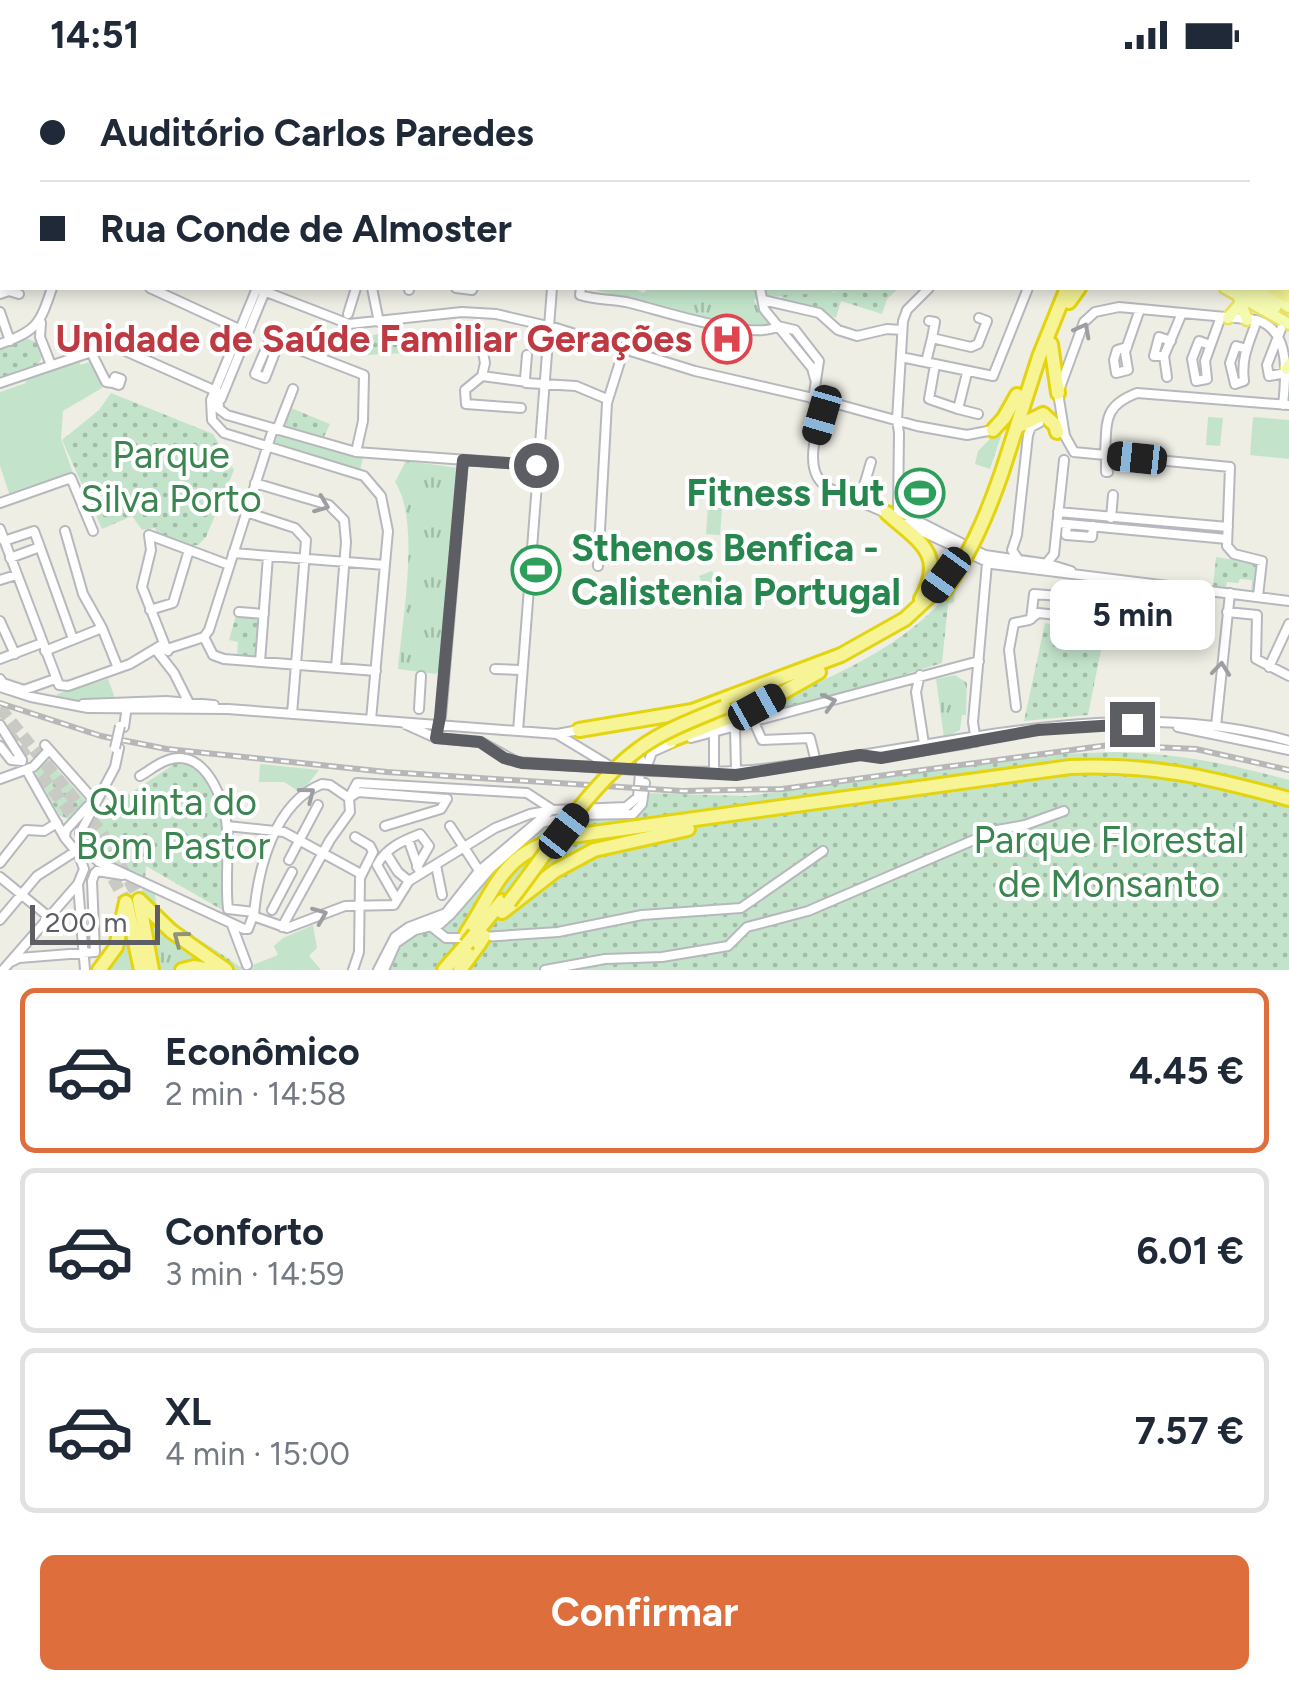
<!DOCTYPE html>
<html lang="pt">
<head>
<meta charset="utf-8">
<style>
	:root { --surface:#fff; --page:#f6f6f7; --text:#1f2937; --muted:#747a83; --line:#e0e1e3; --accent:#de6e3b }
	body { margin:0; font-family:Figtree,sans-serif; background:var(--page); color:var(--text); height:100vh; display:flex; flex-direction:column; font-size:38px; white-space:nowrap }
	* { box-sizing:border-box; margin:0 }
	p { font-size:32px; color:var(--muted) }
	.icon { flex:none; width:55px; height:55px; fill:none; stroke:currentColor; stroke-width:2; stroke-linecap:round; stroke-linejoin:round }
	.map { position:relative; height:900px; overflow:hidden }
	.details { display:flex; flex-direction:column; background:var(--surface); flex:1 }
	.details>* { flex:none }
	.hud { position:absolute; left:0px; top:0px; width:1290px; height:220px; box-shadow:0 5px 15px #0003; display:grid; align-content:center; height:220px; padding:0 40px; background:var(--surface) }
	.scale { position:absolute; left:30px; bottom:25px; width:130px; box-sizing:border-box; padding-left:10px; border:5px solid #5d5e64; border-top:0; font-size:28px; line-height:35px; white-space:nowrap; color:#5d5e64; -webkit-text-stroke:8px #fff; paint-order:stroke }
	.end { position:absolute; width:45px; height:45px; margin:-22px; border:12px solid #5d5e64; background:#fff; box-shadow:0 0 0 5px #fff }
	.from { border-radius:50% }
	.bubble { position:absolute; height:70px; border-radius:15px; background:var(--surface); box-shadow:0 5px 15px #0003; font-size:32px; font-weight:700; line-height:70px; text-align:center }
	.car { position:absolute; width:30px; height:60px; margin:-30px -15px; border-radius:12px; box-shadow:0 0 8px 2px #0007; background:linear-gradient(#222 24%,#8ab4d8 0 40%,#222 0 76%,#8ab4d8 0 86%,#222 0) }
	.hud b { display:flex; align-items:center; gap:35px; height:95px; font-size:38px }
	.hud b+b { border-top:2px solid var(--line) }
	.hud i { width:25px; height:25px; background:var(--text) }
	ul { padding:18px 0 0; list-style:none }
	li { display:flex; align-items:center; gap:30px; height:165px; margin:0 20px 15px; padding:0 20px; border:5px solid var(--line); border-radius:15px }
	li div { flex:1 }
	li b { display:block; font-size:38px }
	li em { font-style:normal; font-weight:700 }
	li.current { border-color:var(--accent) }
	li>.icon { width:90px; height:90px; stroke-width:1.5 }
	.button { display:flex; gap:20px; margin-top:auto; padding:20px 40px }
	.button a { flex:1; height:115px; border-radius:15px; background:var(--accent); color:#fff; font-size:40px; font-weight:700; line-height:115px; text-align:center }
	.status { display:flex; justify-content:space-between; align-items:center; height:70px; padding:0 50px; background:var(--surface); direction:ltr }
	.status svg { height:28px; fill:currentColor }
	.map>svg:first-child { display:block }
	.grass { fill:url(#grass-tufts) }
	.park { fill:url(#park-dots) }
	.garden { fill:#c3e4cb }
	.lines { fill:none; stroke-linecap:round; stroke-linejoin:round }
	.highway-tunnel { stroke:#cacac5; stroke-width:12; stroke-dasharray:12 6; stroke-linecap:butt }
	.minor-casing { stroke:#b7b8be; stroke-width:12 }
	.major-casing { stroke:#e8e263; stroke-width:15 }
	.highway-casing { stroke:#e4d40f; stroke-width:18 }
	.minor { stroke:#fff; stroke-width:8 }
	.major { stroke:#f4faae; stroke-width:10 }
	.highway { stroke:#f6f494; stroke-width:12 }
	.rail-casing { stroke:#b7b7b8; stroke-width:6 }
	.rail { stroke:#fff; stroke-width:2.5; stroke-dasharray:8; stroke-linecap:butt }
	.minor-bridge-casing { stroke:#b7b8be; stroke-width:12; stroke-linecap:butt }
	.highway-bridge-casing { stroke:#e4d40f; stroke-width:18; stroke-linecap:butt }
	.minor-bridge { stroke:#fff; stroke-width:8 }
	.highway-bridge { stroke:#f6f494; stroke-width:12 }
	.oneway { stroke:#9e9ea2 }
	.oneway2 { stroke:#939275 }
	.route { stroke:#5d5e64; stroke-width:12 }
	.labels { text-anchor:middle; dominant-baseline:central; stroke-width:8; stroke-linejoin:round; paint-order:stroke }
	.health-label { font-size:38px; font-weight:bold; fill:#be3a42; stroke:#fff; text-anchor:end }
	.park-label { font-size:38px; fill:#3b8550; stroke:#fff }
	.leisure-label { font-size:38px; font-weight:bold; fill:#27864d; stroke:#fff; text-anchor:end }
</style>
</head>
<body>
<div class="status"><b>14:51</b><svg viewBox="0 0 49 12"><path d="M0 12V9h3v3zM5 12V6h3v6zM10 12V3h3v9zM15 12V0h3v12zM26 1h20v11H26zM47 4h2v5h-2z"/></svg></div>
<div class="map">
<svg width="1289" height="900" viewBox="0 0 1289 900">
	<defs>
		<pattern id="grass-tufts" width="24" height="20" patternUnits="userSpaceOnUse" patternTransform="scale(2.5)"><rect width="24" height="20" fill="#c3e4cb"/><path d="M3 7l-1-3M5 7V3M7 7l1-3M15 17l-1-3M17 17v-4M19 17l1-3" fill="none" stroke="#a2bca8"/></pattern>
		<pattern id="park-dots" width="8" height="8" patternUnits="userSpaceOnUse" patternTransform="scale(2.5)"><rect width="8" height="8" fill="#c3e4cb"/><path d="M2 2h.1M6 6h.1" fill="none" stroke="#a2bca8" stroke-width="1.8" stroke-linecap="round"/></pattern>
	</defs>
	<rect width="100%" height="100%" fill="#eeeee5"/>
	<!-- grass -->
	<path class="grass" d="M587,218H634L643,223L650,218L844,219L832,222L830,234L801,226L757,227L754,231L769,254L765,259L731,254Z
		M1005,354L990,399L975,394L978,381Z
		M406,391L460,398L442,598L436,604L398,599C402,551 421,451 395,412Z
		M955,605L967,613L966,645H962L960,660L944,668L936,609Z
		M145,818L155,823L156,833C176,859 213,876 240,897L252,893L254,900C247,900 236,900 230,900C207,892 155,841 141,821Z
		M148,845L220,900H157Z
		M127,852L137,900H106Z"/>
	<!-- park -->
	<path class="park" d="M843,218H899L887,229L882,244L841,231L836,248L813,237L780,229L784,225L810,224L829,234L832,223Z
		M399,261L401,283L368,285L367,266Z
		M25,268L39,273C51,300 20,304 0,312V277Z
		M111,323L213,364L234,400L206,467L198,475L186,476L157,464L155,458L142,460L132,446L102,459L62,370L99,340Z
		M291,338L330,354L323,369L284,356Z
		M1216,487L1259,494L1256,522L1251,521L1252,510L1240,509L1238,513L1227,512L1226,518L1213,517Z
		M955,516L954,532L948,534L942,593L837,625L725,653C806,616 898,588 955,516Z
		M236,545L262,547L259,588L237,586L238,572L229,570Z
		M1045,553L1104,565L1088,645L1024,651Z
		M1114,682C1175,683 1231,694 1289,710V900H381L387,881L441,849L546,747C575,737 634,755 641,723L747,726L1061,684Z
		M46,687L86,731L73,751L60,746L36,705L38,695Z
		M176,693H193C234,742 225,781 224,841L146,796L145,810C123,799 97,790 84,768L96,739L100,743Z"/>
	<!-- garden -->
	<path class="garden" d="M78,290L81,295L92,291L102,318L63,341L61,369L73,403L10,426L0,396V322L26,313L25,309Z
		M1208,347L1223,348L1220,376L1206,375Z
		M1253,347L1289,350V389L1250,385Z
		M277,365L363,388L360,400L274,376Z
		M708,437L722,438L720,465L706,464Z
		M712,501L723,525L710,531L699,506Z
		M108,609L115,628L79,631L57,629V624Z
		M260,694L319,700L301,723L284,712H259Z
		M313,855L317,878L309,886L321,900H254L253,895L278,885L274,876L283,868Z"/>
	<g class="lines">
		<!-- highway-tunnel -->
		<path class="highway-tunnel" d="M0,638L102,763L136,823
			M8,663L89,766L124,828"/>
		<!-- minor casing -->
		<g class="minor-casing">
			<path id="minor" d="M143,0L147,2
				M220,0L222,2
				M285,0L286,2
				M315,0L316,2
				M341,0L342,2
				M542,0L544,2
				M558,0L559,2
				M605,0L607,2
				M642,0L647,2
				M911,0L914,2
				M955,0L959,2
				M66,2L68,0
				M377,2V0
				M463,2L464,0
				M1128,2L1130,0
				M1136,2L1138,0
				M0,52L2,53
				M0,114L2,115
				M0,207L2,206
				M150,218L241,260
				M256,218L349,254L462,242L496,244L556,258L695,301L826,331L917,356L967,365L993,360
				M257,218L211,330L212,350L224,363L364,406L381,426L388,461L371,650
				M372,218L379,252
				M409,218V220
				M456,218L472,220L473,218
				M581,218L580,225C595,230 611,229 626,232C657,239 754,272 778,256
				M760,218L764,239L812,298L815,309
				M929,218L907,240L903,251L897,350L899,363L898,441L985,485L1048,494L1071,501
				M0,224L9,221L19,224
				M763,230L819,243L838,260L857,266L887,259L902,260
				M0,242L10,271
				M348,244L356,218
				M929,251L935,252L932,268
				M41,253L40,267L51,295
				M778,256L795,260L819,291L813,330
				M1281,259L1267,295L1269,306L1286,303
				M479,261L485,293L482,306
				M270,269L279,272L265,308L255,304Z
				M279,272L364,305L363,351L356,382
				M0,274C37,261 40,254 52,218
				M1210,275L1199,271L1192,289L1196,311L1207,309L1205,291L1219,252L1220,247
				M1127,277L1117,280L1114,290L1116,303L1128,300L1125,282L1140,239
				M1247,279L1236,276L1230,293L1235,314L1244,311C1241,287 1249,273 1257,250
				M90,280L106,312L113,313
				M1164,286H1154L1159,267L1171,271
				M901,287L993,306L1028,218
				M926,292L932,268L971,277L978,274L987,251L979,248
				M935,295L929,329L958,339
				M967,303L958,339L978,344
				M115,307L121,309L119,315L113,313Z
				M1167,307L1164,286L1182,243
				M525,309L527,285
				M0,313L112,275L218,322L219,339L227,345L356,382L536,395
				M526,313L576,316L607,329
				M221,329L265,221
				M838,335L828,337C816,354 804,397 823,414C831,422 874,436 889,445
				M521,338L466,334L465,320L482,306L527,312
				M277,360L293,319
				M1074,382L1065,366L1058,323L1084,252L1095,242L1119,237L1257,250C1289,260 1287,300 1283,335
				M1074,382L1230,397L1227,476L1234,484L1262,491L1258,526
				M1105,384C1107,351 1103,336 1137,323L1289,335
				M1106,398L1108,402H1106V391
				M255,413L329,435L344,450L346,472L336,598
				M860,429L871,392
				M0,433L71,408L93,461
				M246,442L295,458L306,470L292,644
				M1058,442L1228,457
				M1111,448L1113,425
				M1057,453L1227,469
				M906,454L992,494L1289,531
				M1067,454L1066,465L1092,467L1093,456
				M0,459L59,615L68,616L130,594L160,576L168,581
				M65,461L83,524L102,558L118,598
				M4,471L34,461L40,477L10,488
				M40,477L73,569
				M233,483L385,495
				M1018,489L1012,480L1017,465L1028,365L1031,357L1039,353
				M1045,495L1054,484L1064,390
				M598,496L607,333L624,279
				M0,510L16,505
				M150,540L173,533L189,480
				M239,542L264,544
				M1227,542L1257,545L1256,589L1289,606
				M1031,549L1034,524L1072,527L1070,547
				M0,551L15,584
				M204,567L209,560L273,359
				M204,567L213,585L224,589L376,601
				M166,578L142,517L151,480L149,465L229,495
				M167,579L204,567
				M156,580L174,603L189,633
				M45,581L102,558
				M0,589L42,573
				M260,592L268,486
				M1269,597L1289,554
				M495,599L520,600
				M920,605L916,622L924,674
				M0,609L3,613L24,620L55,609
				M0,617L31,627L88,638L228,639L557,664L579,660
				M83,634L166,631L214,635
				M1016,637L1009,580L1014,553L1029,550L1038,543L1098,549L1109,510
				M419,639L421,606
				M754,652L762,670L810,668L816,692
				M405,654L436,668L481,672L517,692L636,700
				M0,655L22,690
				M1216,656L1230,523
				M124,657L127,636
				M735,657L736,700
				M1178,657L1289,680
				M518,661L552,218
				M714,662V701
				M557,664L613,698
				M436,668L441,647L463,390
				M691,668L979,591
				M976,672L973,652L987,493
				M45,675L93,729
				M0,676L11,690L22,691
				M119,678L115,697L80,763L83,777L99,792L244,859H248L253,846L287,858L345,836L394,835L409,811L495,758L530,744L553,740L626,737L638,727L641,690
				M870,686L881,687L970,673
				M34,696L49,680
				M646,699L652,682L672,673
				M27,701L65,768L79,785L84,799
				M649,701C689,702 731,703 770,698C939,679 1120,622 1289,671
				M140,706C149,701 158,693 168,690C205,677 225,730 227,759C229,785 225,813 228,839L254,842
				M0,709L33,697
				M349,728L358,722L447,729
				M227,756L284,762L361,804
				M385,756L441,739L447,729
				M450,756L480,802
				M65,767L66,760L88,736
				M408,769L419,800
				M386,783L398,802L409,811
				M289,790L318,735
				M0,793L26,760L44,761L57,753
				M436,795L442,825
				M97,801L122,805
				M0,807L49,847
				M78,815L85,900
				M397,830L377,795C386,778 402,771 420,764L429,776L417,797
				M272,840L292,802
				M254,845C258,799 274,733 322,714L330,715L349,728
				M0,850L37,806L76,781
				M232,855L247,895
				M282,857L330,770L350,742L349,728L357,713L527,723L553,740
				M432,857L446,868H469
				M483,867L558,862L642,845L741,838L823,781
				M11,892L19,888L95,882L92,811L95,803
				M3,900L78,814L84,799
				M353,900L359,882L360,808L373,782L370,776L355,767
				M378,900L395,867L409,857L446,843L479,801L549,742
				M384,900L396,873L415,860L440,854L450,845L491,798L542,753L573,745L633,744L642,734L645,713
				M545,900L605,889L662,887L728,876L747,857L808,841L997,760L1025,755L1064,741"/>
		</g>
		<!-- major casing -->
		<g class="major-casing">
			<path id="major" d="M926,0L929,2
				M939,0L943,2
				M633,2L634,0
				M1225,218L1289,254
				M1241,218L1275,238
				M1258,218L1289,237
				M1238,225L1247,250
				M1228,248L1240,234
				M1287,299L1289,295"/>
		</g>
		<!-- highway casing -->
		<g class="highway-casing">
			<path id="highway" d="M1253,0H1270
				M1213,2L1216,0
				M1273,218L1286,226
				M1069,232L1079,218
				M1051,274L1058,323
				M1017,357L1043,344L1055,355L1057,362
				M993,360L1004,348L1017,325
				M1002,402L1039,287L1067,218
				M887,443C918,471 947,484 921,529
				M579,660L692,641L841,585L905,549L934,522
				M671,670L757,637L819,602
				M139,830L171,861L226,900
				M139,830L152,900
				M127,835L141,900
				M502,842L555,801L594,780L688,759
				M466,864C500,811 503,780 572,766L1070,697C1155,694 1208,707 1289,729
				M475,864L502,831
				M99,900L116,877L126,832
				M182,900L194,897L210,900
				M444,900L466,875
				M460,900L479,874"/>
		</g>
		<!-- minor -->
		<use href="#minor" class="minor"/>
		<!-- major -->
		<use href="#major" class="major"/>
		<!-- highway -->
		<use href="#highway" class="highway"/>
		<!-- rail casing -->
		<g class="rail-casing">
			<path id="rail" d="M0,633L101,666L167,679L387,702L682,721L782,719L1109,675L1196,679L1289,700"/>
		</g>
		<!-- rail -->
		<use href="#rail" class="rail"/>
		<!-- minor-bridge casing -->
		<g class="minor-bridge-casing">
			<path id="minor-bridge" d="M115,678L120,656
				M636,700L649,701"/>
		</g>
		<!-- highway-bridge casing -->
		<g class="highway-bridge-casing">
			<path id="highway-bridge" d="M940,527C969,487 986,448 1002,402
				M509,832C548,782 588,716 640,678C665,660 695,649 724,637
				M479,874L484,866
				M466,875L475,864"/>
		</g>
		<!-- minor-bridge -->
		<use href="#minor-bridge" class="minor-bridge"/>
		<!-- highway-bridge -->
		<use href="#highway-bridge" class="highway-bridge"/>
	</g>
	<!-- one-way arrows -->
	<defs><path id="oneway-chevron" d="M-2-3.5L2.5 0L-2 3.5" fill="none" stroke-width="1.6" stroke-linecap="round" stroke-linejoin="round" transform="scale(2.5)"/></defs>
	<g class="oneway">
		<use href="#oneway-chevron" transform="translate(1083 260) rotate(-62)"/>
		<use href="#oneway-chevron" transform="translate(322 435) rotate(22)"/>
		<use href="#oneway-chevron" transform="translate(1221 599) rotate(-84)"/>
		<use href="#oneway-chevron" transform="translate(829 632) rotate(-16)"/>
		<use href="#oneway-chevron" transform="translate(308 724) rotate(-37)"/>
		<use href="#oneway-chevron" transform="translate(320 845) rotate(-22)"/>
	</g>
	<use class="oneway2" href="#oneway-chevron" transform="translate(180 868) rotate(-143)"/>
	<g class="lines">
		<!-- route -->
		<path class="route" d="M536,395L463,390L440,647L436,668L480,672L504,688L522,693L736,705L860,685L881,688L1038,660L1132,654"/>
	</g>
	<!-- icons -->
	<defs>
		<g id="hospital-ring" transform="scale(2.5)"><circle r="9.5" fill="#fff" stroke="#e0444e" stroke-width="1.5"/><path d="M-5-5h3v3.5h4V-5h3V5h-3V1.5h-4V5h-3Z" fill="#e0444e"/></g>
		<g id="stadium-ring" transform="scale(2.5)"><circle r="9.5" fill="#fff" stroke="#2e9e5b" stroke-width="1.5"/><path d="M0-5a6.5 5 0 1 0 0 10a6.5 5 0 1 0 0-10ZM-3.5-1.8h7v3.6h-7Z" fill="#2e9e5b"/></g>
	</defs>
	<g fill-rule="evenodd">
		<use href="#hospital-ring" x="727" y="269"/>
		<use href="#stadium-ring" x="920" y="423"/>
		<use href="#stadium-ring" x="536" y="500"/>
	</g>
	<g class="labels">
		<!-- health labels -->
		<g class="health-label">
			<text x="692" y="269">Unidade de Saúde Familiar Gerações</text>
		</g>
		<!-- park labels -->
		<g class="park-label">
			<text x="171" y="385">Parque<tspan x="171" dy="44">Silva Porto</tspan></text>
			<text x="173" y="732">Quinta do<tspan x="173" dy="44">Bom Pastor</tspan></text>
			<text x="1109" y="770">Parque Florestal<tspan x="1109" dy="44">de Monsanto</tspan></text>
		</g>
		<!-- leisure labels -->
		<g class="leisure-label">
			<text x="885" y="423">Fitness Hut</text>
			<text x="571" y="478" text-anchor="start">Sthenos Benfica -<tspan x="571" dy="44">Calistenia Portugal</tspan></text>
		</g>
	</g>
</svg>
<div class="scale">200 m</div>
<i class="end from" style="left:536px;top:395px"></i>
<i class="end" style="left:1132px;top:654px"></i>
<div class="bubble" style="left:1050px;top:510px;width:165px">5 min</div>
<i class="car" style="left:822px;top:345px;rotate:196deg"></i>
<i class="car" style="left:1137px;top:388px;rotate:276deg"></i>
<i class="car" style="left:946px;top:505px;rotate:216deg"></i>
<i class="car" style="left:757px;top:637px;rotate:61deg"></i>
<i class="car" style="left:564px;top:761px;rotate:38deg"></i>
<div class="hud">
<b><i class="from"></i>Auditório Carlos Paredes</b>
<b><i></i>Rua Conde de Almoster</b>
</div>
</div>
<section class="details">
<ul>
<li class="current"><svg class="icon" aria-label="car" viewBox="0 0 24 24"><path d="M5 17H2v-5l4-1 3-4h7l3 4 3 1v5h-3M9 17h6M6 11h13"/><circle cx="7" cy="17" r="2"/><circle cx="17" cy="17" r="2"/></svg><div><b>Econômico</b><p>2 min · 14:58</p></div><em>4.45 €</em></li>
<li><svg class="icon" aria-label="car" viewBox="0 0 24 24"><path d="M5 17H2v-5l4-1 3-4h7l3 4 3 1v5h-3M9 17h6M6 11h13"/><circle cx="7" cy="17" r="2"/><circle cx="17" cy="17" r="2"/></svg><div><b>Conforto</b><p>3 min · 14:59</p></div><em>6.01 €</em></li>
<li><svg class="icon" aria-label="car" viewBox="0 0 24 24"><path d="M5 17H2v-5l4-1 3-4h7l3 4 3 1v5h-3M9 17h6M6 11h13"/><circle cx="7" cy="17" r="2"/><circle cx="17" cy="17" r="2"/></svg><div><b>XL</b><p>4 min · 15:00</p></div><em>7.57 €</em></li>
</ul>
<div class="button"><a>Confirmar</a></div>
</section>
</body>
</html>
